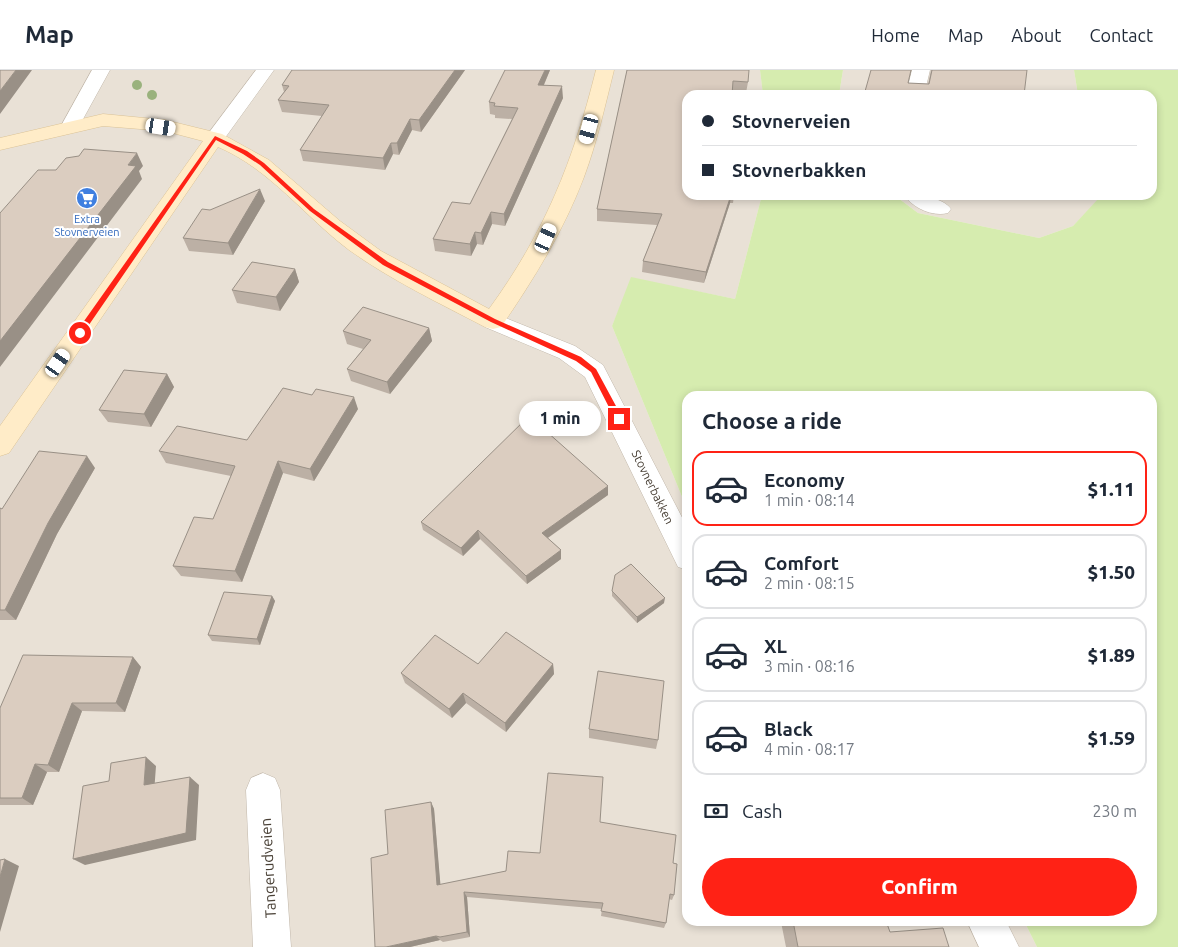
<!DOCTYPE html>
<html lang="en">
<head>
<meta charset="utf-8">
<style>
	:root { --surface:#fff; --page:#f2f2f3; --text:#1f2937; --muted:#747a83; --line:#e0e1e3; --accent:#ff2215 }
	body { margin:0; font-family:Ubuntu,sans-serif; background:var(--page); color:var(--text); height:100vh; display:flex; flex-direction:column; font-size:19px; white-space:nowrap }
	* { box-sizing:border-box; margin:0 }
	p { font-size:16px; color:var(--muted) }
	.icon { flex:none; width:28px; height:28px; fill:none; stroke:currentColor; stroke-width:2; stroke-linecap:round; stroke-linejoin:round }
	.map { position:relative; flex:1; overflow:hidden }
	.sheet { position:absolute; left:682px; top:321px; width:475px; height:535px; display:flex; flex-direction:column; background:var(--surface); border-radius:15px; box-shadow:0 2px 8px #0003 }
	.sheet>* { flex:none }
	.top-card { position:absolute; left:682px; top:20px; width:475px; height:110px; border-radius:15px; box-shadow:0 2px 8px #0003; display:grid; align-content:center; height:110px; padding:0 20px; background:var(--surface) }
	.end { position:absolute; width:22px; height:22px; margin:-11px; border:6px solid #ff2215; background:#fff; box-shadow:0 0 0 2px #fff }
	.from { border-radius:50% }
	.bubble { position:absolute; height:35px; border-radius:18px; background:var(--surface); box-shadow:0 2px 8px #0003; font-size:16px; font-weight:800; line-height:35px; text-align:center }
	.car { position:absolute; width:15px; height:30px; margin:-15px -8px; border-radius:6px; box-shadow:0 0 4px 1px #0007; background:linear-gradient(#fff 24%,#345 0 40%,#fff 0 76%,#345 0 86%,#fff 0) }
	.top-card b { display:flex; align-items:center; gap:18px; height:48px; font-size:19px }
	.top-card b+b { border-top:1px solid var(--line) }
	.top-card i { width:12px; height:12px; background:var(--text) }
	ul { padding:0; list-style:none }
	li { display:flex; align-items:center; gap:15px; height:75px; margin:0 10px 8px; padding:0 10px; border:2px solid var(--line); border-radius:15px }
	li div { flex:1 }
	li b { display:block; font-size:19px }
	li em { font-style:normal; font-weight:800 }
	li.current { border-color:var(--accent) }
	li>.icon { width:45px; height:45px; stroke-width:1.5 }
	h2 { padding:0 20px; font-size:22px; line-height:60px }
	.pay { display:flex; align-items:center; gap:12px; height:55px; padding:0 20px; font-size:19px }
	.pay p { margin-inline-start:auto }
	.cta { display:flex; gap:10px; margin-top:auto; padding:10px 20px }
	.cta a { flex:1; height:58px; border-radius:30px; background:var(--accent); color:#fff; font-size:20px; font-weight:800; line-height:58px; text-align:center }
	header { display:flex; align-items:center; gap:30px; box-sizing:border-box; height:70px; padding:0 25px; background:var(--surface); border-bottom:1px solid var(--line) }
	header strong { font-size:24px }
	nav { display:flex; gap:28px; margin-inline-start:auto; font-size:18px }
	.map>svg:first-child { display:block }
	.residential { fill:#e9e1d6 }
	.green { fill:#d6ecaf }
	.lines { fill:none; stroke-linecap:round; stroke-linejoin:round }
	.street-casing { stroke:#c1b7aa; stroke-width:1 }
	.secondary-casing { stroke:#dbc397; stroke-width:1 }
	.street { fill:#fff; fill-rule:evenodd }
	.secondary { fill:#ffecc8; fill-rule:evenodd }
	.tree { fill:#9ab27d }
	.wall { fill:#bcb0a5 }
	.shaded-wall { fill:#999086 }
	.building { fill:#dbcdc0; stroke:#999086 }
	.route { fill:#ff2215 }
	.labels { text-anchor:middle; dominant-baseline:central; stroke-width:4; stroke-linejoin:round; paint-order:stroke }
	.far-shop-label { font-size:11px; fill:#366cbe; stroke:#fff }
	.street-label { font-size:12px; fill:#494036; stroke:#fff }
	.near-street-label { font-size:15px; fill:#494036; stroke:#fff }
</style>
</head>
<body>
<header>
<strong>Map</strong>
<nav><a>Home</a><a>Map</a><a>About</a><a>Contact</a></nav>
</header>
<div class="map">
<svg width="1178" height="877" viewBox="0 0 1178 877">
	<rect width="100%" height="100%" fill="#f5f0e8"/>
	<!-- residential -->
	<path class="residential" d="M0,0H760L763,25H688V125H762L735,229L632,208L612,256L687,439L688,851H1024L1037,877H0Z
		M843,0H1074L1078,25H839Z
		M894,125H1098L1099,129L1073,156L1039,168L918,143Z"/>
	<!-- green -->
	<path class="green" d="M760,0H843L839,25H763Z
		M1074,0H1178V877H1037L1024,851H1152V326H688L687,439L612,256L631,207L735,229L762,125H894L918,143L1039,168L1073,156L1098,129V125H1152V25H1078Z"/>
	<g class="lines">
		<!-- street casing -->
		<g class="street-casing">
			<path id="street" d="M92,0H110L77,60H63L61,56Z
				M256,0H274L222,72H208L205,68Z
				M912,0H930L924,25H906Z
				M904,125C918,125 943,127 951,139L948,143C932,147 913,138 904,125Z
				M493,243L575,276L603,295L688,459V500L678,497L585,307L559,288L485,257L481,251L485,245Z
				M263,703L275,708L280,720L291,877H253L246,720L251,708Z
				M967,851H1006L1019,877H979Z"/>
		</g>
		<!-- secondary casing -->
		<g class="secondary-casing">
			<path id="secondary" d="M596,0H614C605,36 597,72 584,107C564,160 534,209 501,257L493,259L485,257C439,233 391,210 349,180C305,147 270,99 218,77L9,383L0,386V356L203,71L165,61L103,56L0,80V68L103,44L165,50L222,64L269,90L340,151L381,181L489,239C545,162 573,92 596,0Z"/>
		</g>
		<!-- street -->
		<use href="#street" class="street"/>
		<!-- secondary -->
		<use href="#secondary" class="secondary"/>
	</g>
	<!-- trees -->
	<g class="tree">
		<circle cx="137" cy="15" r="5"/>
		<circle cx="152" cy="25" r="5"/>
	</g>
	<!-- wall -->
	<path class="wall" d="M465,0L421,62L412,60L399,85L393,84L385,100L303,91L300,80L322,46L282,42L278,30L284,22L282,15Z
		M550,0L544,15L563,28L505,156L492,154L483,175L477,174L471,186L435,181L433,169L470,134L512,49L495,48V45L490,44L489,32Z
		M627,0L748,12L746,23L732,22L688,125H734L733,133H730L704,213L642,202L643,191L657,155L597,151V139Z
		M931,0H1027L864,25L908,13L928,14Z
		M265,131L233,185L189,181L183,168L210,140Z
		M295,199L299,212L280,241L237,233L232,220Z
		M429,258L432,271L390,324L351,311L347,299L363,279L347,274L343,261Z
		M167,304L174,317L151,357L108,352L99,340Z
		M358,339L314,411L283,403L242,512L181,506L173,496L213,449L231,406L166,393L159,381L247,370Z
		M95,398L57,464L16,550H0V438L2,439Z
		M608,416V425L548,468L561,480V489L527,514L480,469L463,486L423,460L421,452Z
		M612,521L664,533L637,553L612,526Z
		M272,526L275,531L260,575L212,571L208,565Z
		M133,587L141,597L125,642L82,641L59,702H47L33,735H0V638Z
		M478,594H553L554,604L506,662L466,633L452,648L405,613L401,603Z
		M589,659L658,670L656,679L589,668Z
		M431,732L434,739L440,815L506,801L600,752L673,793L674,825L672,830L669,829L666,853L664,858L601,846L602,839L467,827L470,867L443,872L440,870L410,877Z
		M886,851L890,862L949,877H786L781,852Z"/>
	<!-- shaded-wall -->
	<path class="shaded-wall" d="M16,0H32L0,44V21Z
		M455,0H465L421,62L419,50Z
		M545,0H550L539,26L538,15Z
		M562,16L563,28L505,156L504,144Z
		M410,49L412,60L399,85L397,73Z
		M391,73L393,84L385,100L383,88Z
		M137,83L143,96L139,101L142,109L0,297V271Z
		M260,119L265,131L233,185L228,173Z
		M731,125L730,133L704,213L706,202Z
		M491,142L492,154L483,175L481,163Z
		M475,162L477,174L471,186L470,174Z
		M295,199L299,212L280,241L276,227Z
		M429,258L432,271L390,324L387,312Z
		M167,304L174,317L151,357L144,344Z
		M354,327L358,339L314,411L310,399Z
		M87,386L95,398L57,464L16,550L5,540L48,453Z
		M278,391L283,403L242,512L235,501Z
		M608,416V425L543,471L542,463Z
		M478,460L480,469L463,486L461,478Z
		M561,480V489L527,514L526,506Z
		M272,526L275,531L260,575L257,569Z
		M665,528L664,533L637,553V547Z
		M133,587L141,597L125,642L116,633Z
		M553,594L554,604L506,662L505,653Z
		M463,623L466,633L452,648L449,639Z
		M72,633L82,641L59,702L48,695Z
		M146,687L156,696L154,723L144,715Z
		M35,694L47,702L33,735L22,728Z
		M190,707L199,715L196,770L85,795L73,789Z
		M431,732L434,739L441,821L437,815Z
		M5,789L19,796L0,862V807Z
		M464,822L467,827L470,867L467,862Z
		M436,866L440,870L410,877H386Z"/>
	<!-- building -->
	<path class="building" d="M0,0H16L0,21Z
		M292,0H455L419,50L410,49L397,73H391L383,88L300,80L329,35L278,30L289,16L282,15Z
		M505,0H545L538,15L562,16L504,144L491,142L481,163L475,162L470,174L433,169L452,132L470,134L518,38L494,36L495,33L489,32Z
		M627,0H749L748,12L733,11L732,25H688V125H731L706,202L643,191L662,144L597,139Z
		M871,0H911L908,13L929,14L932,0H1027L1024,25H864Z
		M84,79L137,83L128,95L136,96L0,271V143L38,100H56L66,88L79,86Z
		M260,119L228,173L183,168L202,139L210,140Z
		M252,192L295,199L276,227L232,220Z
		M363,237L429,258L387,312L347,299L371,270L343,261Z
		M124,300L167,304L144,344L99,340Z
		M283,318L312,325L316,319L354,327L310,399L278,391L235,501L173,496L194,447L213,449L235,396L159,381L177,356L247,370Z
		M529,346L608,416L542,463L561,480L526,506L478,460L461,478L421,452Z
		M39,381L87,386L48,453L5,540H0V438L2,439Z
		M631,494L665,528L637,547L612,521L615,505Z
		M224,522L272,526L257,569L208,565Z
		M506,562L553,594L505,653L463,623L449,639L401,603L435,565L478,594Z
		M23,585L133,587L116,633H72L48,695L35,694L22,728H0V638Z
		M598,601L664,611L658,670L589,659Z
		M146,687L144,715L190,707L186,763L73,789L83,716L109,711L111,693Z
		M548,703L603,707L600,752L676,765L673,793L677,794L674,825L670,824L666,853L601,841L603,833L464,822L467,862L440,867L436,866L386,877H375L371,788L388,784L385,740L431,732L437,815L506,801L508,781L540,783Z
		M5,789L0,807V790Z
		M793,851H886L890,862L943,858L949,877H798Z"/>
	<!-- route -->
	<path class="route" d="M215,66L247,81L264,93L314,139L388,192L495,249L581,287L596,299L623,349L622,351H616L591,302L576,291L491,252L383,195L310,141L260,95L243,84L216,70L82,265H77V261Z"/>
	<!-- icons -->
	<defs>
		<g id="supermarket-disc" transform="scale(1.125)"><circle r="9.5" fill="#3f7fe0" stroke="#fff"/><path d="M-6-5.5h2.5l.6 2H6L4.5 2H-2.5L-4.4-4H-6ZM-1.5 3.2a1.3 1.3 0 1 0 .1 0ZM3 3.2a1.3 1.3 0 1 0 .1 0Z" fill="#fff"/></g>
	</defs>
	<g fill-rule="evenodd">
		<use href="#supermarket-disc" x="87" y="128"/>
	</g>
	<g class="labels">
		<!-- far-shop labels -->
		<g class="far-shop-label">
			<text x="87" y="149">Extra<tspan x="87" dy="13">Stovnerveien</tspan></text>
		</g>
		<!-- street labels -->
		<g class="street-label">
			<text transform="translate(653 417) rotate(64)">Stovnerbakken</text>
		</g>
		<!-- near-street labels -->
		<g class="near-street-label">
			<text transform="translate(268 798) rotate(-93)">Tangerudveien</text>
		</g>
	</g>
</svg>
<i class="end from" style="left:80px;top:263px"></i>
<i class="end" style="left:619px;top:349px"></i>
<div class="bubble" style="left:519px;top:331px;width:82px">1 min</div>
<i class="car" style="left:161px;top:57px;rotate:99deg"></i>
<i class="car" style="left:589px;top:59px;rotate:195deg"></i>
<i class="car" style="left:546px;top:168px;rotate:24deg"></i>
<i class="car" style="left:58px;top:293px;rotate:35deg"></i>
<div class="top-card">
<b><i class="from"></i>Stovnerveien</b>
<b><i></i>Stovnerbakken</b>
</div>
<section class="sheet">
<h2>Choose a ride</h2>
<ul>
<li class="current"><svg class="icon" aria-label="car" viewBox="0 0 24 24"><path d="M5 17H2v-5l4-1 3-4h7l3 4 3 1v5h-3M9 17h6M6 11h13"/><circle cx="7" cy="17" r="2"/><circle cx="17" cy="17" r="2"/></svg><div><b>Economy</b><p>1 min · 08:14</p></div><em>$1.11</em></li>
<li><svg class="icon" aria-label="car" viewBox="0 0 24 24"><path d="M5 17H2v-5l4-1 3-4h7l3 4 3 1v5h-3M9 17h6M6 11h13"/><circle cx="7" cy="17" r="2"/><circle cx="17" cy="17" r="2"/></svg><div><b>Comfort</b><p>2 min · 08:15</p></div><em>$1.50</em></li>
<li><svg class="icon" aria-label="car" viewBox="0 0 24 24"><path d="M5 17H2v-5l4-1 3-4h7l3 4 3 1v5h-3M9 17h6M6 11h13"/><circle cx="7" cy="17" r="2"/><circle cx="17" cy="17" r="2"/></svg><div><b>XL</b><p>3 min · 08:16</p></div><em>$1.89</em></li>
<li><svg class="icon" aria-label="car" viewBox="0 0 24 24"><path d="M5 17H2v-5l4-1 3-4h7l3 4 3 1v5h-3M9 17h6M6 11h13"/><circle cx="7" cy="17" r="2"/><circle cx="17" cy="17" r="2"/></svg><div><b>Black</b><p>4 min · 08:17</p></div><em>$1.59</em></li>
</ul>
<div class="pay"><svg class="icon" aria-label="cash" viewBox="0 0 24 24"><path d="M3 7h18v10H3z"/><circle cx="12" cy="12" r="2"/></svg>Cash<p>230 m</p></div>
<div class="cta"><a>Confirm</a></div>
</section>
</div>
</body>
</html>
